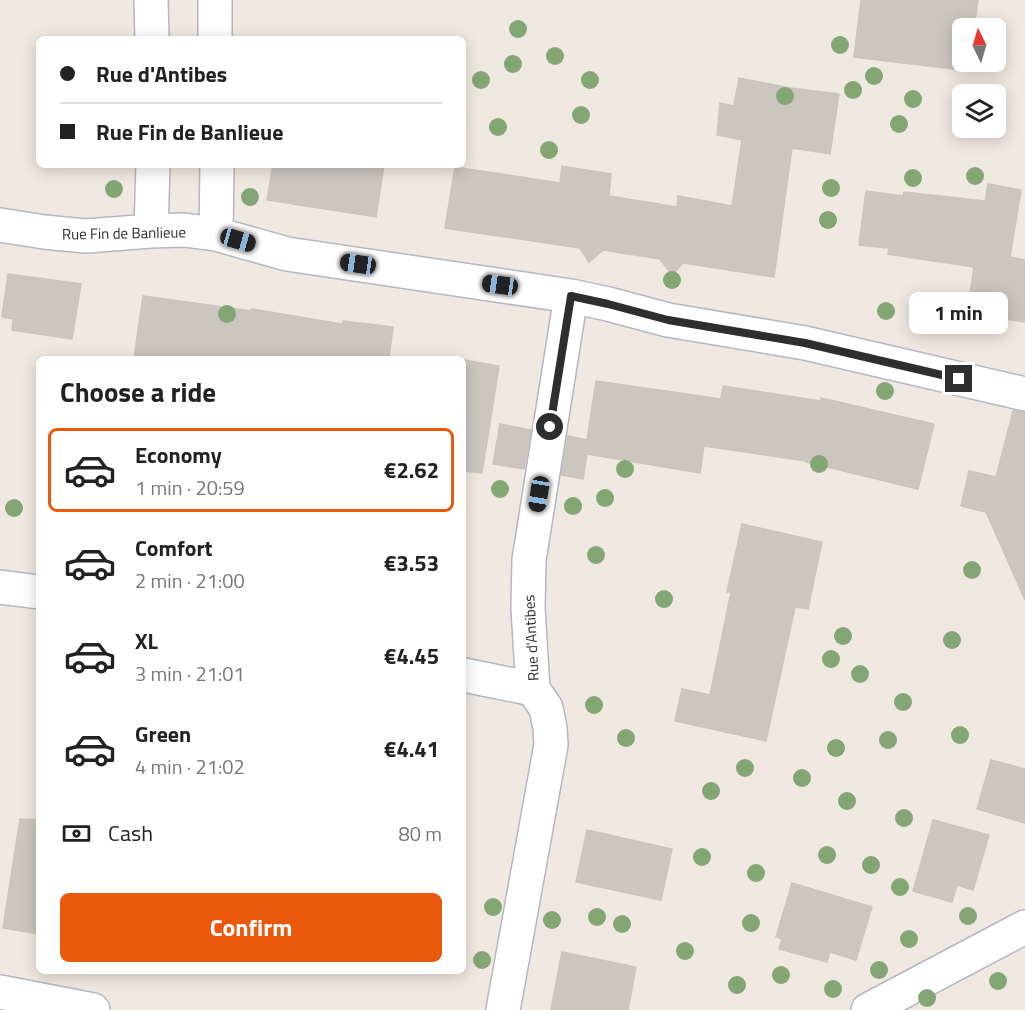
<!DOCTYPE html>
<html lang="en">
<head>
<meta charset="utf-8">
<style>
	:root { --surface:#fff; --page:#f2f2f2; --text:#222; --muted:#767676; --line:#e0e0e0; --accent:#ea580c }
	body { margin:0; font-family:"Titillium Web",sans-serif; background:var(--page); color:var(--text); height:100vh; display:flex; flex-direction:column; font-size:22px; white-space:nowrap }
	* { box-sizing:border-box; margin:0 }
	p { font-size:20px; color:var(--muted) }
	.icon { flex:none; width:33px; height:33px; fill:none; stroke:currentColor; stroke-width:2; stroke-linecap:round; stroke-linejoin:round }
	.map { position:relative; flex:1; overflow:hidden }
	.details { position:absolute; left:36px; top:356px; width:430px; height:618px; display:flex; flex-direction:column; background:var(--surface); border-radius:9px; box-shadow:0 3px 15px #0003 }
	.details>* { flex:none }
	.guide { position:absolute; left:36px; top:36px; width:430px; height:132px; border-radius:9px; box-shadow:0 3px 15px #0003; display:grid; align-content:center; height:132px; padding:0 24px; background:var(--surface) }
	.needle { width:39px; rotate:355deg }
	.controls { position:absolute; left:952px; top:18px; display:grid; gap:12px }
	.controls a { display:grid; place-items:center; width:54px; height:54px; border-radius:9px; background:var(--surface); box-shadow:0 3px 15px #0003; font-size:30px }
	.end { position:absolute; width:27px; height:27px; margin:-14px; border:8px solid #2e2e2e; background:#fff; box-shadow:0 0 0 3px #fff }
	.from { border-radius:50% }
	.bubble { position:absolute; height:42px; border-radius:9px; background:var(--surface); box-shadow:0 3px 15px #0003; font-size:20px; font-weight:700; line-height:42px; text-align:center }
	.car { position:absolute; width:18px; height:36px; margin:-18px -9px; border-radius:8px; box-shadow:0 0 4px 2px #0007; background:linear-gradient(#222 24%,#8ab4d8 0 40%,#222 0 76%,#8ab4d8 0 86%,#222 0) }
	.guide b { display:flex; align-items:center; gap:21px; height:57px; font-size:22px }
	.guide b+b { border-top:2px solid var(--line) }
	.guide i { width:15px; height:15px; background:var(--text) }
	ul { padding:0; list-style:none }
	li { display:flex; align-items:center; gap:18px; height:84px; margin:0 12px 9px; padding:0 12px; border:3px solid transparent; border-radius:9px }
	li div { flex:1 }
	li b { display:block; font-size:22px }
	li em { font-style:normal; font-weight:700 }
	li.active { border-color:var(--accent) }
	li>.icon { width:54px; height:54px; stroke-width:1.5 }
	h2 { padding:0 24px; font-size:27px; line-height:72px }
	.pay { display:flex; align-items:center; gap:15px; height:66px; padding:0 24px; font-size:22px }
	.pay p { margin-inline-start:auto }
	.action { display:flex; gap:12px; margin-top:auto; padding:12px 24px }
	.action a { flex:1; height:69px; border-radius:9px; background:var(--accent); color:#fff; font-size:24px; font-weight:700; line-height:69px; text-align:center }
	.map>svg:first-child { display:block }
	.building { fill:#cbc7bf; stroke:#cbc5ba; stroke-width:1.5 }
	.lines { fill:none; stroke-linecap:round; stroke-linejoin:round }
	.minor-casing { stroke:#b4b7c1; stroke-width:36 }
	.minor { stroke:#fff; stroke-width:33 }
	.tree { fill:#84a574 }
	.route { stroke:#2e2e2e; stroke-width:8 }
	.labels { text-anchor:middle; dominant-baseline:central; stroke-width:4.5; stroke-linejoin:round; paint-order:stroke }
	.street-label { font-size:15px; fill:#2e2e2e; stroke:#fff }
</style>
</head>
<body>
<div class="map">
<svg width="1025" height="1010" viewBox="0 0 1025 1010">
	<rect width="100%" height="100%" fill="#efe9e1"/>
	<!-- building -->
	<path class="building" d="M861,0H978L974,28H963V62H971L970,71L854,57Z
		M739,78L790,88L839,94L830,154L792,148L774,277L683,263L672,275L660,259L603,250L589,262L580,248L445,228L455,167L560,183L562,166L611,174L609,196L677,207L678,196L732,206L742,140L717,135L720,103L734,106Z
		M273,165H384L376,217L267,200Z
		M988,184L1021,190L1010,257L1025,260V322L967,313L974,267L888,254L889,248L859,245L866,191L903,196L904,192L985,201Z
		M8,274L81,284L72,339L12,330L13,319L2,317Z
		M143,296L252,311V309L342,324L343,321L393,327L389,358H134Z
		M464,360L499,366L482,473L464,471Z
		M596,381L721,399L723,386L821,401V398L934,424L918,489L806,462V461L704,446L700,473L587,454L583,479L561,475L568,436L587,440Z
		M1013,411L1025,412V600L986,512L961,506L969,471L996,477Z
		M500,424L531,430L524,469L493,464Z
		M742,524L822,542L808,609L795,607L766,741L675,721L682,689L710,695L731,592H727Z
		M991,760L1025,769V823L977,809Z
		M20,819L39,820V934L3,928Z
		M933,820L989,835L973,890L957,885L952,902L913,891Z
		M587,830L672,849L661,900L576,882Z
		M792,883L872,907L856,960L830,952L827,962L779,949L782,939L776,937Z
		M562,952L636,967L628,1010H551Z"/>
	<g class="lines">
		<!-- minor casing -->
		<g class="minor-casing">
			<path id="minor" d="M151,0L152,39
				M215,0V39
				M0,225L44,232L86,236L151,231L184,230L216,234L287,254L571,296L608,304L668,320L805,343L1025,394
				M151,231L153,165
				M216,234L217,165
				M0,587L39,592
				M464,675L533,689
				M0,992L93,1010
				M503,1010L551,745L550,728L546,708L533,689L528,608L529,560L571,296
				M868,1010L1025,927"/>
		</g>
		<!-- minor -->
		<use href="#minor" class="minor"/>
	</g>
	<!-- trees -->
	<g class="tree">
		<circle cx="518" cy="29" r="9"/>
		<circle cx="840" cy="45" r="9"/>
		<circle cx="555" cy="56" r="9"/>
		<circle cx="513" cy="64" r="9"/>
		<circle cx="874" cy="76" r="9"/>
		<circle cx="481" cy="80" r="9"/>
		<circle cx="590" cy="80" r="9"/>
		<circle cx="853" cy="90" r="9"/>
		<circle cx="785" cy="96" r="9"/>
		<circle cx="913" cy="99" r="9"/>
		<circle cx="581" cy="115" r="9"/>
		<circle cx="899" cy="124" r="9"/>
		<circle cx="498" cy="127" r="9"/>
		<circle cx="549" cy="150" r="9"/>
		<circle cx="975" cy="176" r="9"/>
		<circle cx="913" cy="178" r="9"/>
		<circle cx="831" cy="188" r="9"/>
		<circle cx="114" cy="189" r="9"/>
		<circle cx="250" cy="197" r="9"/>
		<circle cx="828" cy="220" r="9"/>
		<circle cx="672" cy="280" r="9"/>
		<circle cx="886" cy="311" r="9"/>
		<circle cx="227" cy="314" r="9"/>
		<circle cx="955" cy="324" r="9"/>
		<circle cx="885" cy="391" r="9"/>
		<circle cx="819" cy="464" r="9"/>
		<circle cx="625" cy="469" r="9"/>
		<circle cx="500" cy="489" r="9"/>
		<circle cx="605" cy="498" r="9"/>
		<circle cx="573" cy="506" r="9"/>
		<circle cx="14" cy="508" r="9"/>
		<circle cx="596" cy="555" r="9"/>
		<circle cx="972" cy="570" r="9"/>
		<circle cx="664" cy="599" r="9"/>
		<circle cx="843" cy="636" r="9"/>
		<circle cx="952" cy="640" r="9"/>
		<circle cx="831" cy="659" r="9"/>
		<circle cx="860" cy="674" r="9"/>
		<circle cx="903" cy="702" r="9"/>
		<circle cx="594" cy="705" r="9"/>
		<circle cx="960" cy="735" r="9"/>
		<circle cx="626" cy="738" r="9"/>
		<circle cx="888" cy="740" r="9"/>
		<circle cx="836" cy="748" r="9"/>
		<circle cx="745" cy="768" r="9"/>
		<circle cx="802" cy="778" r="9"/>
		<circle cx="711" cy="791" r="9"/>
		<circle cx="847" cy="801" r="9"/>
		<circle cx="904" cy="818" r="9"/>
		<circle cx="827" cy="855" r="9"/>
		<circle cx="702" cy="857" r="9"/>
		<circle cx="871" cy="865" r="9"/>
		<circle cx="756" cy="873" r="9"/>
		<circle cx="900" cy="887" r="9"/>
		<circle cx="493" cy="907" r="9"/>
		<circle cx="968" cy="916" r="9"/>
		<circle cx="597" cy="917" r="9"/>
		<circle cx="552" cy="920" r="9"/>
		<circle cx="751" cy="923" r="9"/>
		<circle cx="622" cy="924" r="9"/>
		<circle cx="909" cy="939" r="9"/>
		<circle cx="685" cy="951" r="9"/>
		<circle cx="482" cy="960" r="9"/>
		<circle cx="879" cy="970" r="9"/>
		<circle cx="781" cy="975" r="9"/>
		<circle cx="998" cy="981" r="9"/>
		<circle cx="737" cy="985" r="9"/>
		<circle cx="833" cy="989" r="9"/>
		<circle cx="927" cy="998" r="9"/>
	</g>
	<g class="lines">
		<!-- route -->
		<path class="route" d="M550,427L571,296L608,304L668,320L805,343L959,379"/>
	</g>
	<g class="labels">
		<!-- street labels -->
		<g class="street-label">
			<text transform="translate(124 233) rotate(-1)">Rue Fin de Banlieue</text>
			<text transform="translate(531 638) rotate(-93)">Rue d'Antibes</text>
		</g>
	</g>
</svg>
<div class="controls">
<a><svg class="needle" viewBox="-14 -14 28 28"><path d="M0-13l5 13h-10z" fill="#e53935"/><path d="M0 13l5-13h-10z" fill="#767676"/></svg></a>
<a><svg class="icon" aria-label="layers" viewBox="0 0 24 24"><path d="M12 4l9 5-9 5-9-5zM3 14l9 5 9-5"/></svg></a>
</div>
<i class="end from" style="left:550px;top:427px"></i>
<i class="end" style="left:959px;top:379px"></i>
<div class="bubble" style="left:909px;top:292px;width:99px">1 min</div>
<i class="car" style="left:238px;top:240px;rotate:106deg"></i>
<i class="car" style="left:358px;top:264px;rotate:278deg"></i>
<i class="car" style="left:500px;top:285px;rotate:278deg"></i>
<i class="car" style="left:539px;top:494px;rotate:189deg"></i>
<div class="guide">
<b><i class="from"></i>Rue d'Antibes</b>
<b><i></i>Rue Fin de Banlieue</b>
</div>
<section class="details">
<h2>Choose a ride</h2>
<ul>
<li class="active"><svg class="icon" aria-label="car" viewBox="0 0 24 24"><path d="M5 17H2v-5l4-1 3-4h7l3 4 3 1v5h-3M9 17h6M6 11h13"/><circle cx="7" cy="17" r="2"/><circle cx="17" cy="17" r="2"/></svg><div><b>Economy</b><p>1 min · 20:59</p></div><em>€2.62</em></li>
<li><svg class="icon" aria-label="car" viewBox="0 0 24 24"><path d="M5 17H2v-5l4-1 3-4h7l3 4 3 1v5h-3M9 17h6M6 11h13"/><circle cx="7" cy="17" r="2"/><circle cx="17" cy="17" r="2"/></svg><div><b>Comfort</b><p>2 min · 21:00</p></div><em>€3.53</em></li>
<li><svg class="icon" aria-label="car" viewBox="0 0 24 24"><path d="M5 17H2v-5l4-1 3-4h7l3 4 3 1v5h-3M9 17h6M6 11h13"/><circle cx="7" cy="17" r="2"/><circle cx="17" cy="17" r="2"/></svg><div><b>XL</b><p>3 min · 21:01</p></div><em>€4.45</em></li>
<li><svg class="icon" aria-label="car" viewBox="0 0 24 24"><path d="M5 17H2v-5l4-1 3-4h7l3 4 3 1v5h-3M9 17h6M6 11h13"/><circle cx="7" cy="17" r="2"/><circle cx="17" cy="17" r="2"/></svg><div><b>Green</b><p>4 min · 21:02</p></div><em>€4.41</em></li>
</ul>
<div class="pay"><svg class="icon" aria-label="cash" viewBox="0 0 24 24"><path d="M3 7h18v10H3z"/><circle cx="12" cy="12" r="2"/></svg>Cash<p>80 m</p></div>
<div class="action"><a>Confirm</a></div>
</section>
</div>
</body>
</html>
